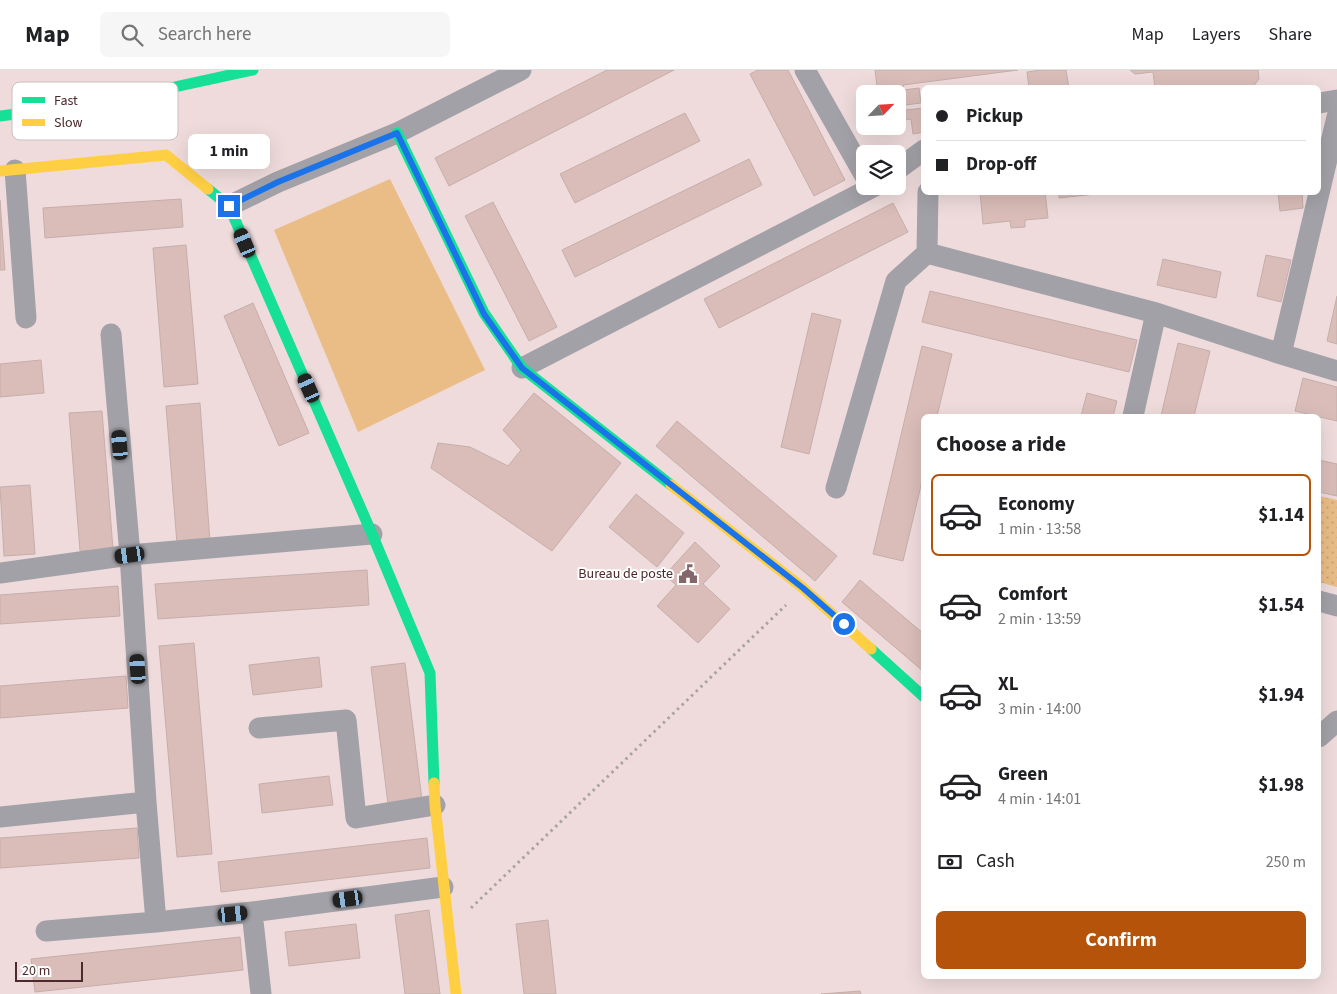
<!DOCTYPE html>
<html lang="en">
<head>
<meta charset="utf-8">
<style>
	:root { --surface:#fff; --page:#f6f6f6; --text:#202124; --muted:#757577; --line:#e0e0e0; --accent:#b45309 }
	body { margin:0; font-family:"Source Sans 3",sans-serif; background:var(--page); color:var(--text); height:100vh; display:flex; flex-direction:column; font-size:19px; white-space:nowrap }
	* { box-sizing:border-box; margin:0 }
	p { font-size:16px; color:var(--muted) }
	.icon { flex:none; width:28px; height:28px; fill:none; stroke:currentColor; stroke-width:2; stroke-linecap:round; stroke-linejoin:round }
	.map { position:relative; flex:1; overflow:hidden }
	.sheet { position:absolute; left:921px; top:344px; width:400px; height:565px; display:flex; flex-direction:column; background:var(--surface); border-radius:8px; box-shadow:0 5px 20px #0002 }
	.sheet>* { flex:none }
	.guide { position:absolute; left:921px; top:15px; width:400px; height:110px; border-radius:8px; box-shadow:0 5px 20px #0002; display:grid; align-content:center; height:110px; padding:0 15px; background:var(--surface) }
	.needle { width:32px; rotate:65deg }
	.tools { position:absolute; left:856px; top:15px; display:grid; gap:10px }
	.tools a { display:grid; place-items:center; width:50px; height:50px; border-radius:8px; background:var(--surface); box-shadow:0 5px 20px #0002; font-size:25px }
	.scale { position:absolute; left:15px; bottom:12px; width:68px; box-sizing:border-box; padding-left:5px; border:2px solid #4b292c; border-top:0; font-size:14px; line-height:18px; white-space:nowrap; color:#4b292c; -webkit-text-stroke:4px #fff; paint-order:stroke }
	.end { position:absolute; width:22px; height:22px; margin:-11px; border:6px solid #1a73e8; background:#fff; box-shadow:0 0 0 2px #fff }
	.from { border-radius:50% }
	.bubble { position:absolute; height:35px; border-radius:8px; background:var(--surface); box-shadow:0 5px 20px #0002; font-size:16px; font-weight:700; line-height:35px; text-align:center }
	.car { position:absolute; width:15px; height:30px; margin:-15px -8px; border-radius:6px; box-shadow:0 0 4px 1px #0007; background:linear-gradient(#222 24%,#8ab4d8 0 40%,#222 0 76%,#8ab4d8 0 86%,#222 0) }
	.guide b { display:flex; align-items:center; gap:18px; height:48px; font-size:19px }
	.guide b+b { border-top:1px solid var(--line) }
	.guide i { width:12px; height:12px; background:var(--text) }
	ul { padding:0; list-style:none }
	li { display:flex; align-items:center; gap:15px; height:82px; margin:0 10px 8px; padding:0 5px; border:2px solid transparent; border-radius:8px }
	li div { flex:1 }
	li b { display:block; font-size:19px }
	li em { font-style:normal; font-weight:700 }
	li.current { border-color:var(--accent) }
	li>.icon { width:45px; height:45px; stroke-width:1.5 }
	h2 { padding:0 15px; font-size:22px; line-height:60px }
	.pay { display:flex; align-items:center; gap:12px; height:55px; padding:0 15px; font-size:19px }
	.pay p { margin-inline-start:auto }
	.cta { display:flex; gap:10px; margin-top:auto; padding:10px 15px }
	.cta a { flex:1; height:58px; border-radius:8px; background:var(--accent); color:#fff; font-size:20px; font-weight:700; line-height:58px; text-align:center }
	header { display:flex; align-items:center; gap:30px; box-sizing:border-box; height:70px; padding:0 25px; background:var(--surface); border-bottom:1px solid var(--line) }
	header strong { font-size:24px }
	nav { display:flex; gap:28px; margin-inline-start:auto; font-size:18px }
	.search { width:350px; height:45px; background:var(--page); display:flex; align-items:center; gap:12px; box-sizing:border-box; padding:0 18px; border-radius:8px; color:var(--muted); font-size:19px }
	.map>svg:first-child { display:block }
	.grass { fill:url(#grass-dots) }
	.park { fill:#eabd86 }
	.building { fill:#dabdb8; stroke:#c5aeaa }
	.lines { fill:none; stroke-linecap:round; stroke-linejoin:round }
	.path { stroke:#a9a3a7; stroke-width:3; stroke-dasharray:2.5 4; stroke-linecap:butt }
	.street { stroke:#a2a1a7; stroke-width:21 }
	.fast { stroke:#16e098; stroke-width:11 }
	.slow { stroke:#ffcf43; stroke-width:11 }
	.route { stroke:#1a73e8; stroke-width:6 }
	.labels { text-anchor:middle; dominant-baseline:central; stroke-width:4; stroke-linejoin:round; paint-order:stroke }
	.poi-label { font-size:14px; fill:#4b292c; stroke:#fff; text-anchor:end }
	.key { fill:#fff; stroke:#c9bfc0; stroke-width:1 }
	.key-label { font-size:14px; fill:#4b292c }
</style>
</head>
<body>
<header>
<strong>Map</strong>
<div class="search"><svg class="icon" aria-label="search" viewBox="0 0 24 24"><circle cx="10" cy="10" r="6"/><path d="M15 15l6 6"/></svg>Search here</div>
<nav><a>Map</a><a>Layers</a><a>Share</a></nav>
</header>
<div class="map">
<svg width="1337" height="924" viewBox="0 0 1337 924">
	<defs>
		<pattern id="grass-dots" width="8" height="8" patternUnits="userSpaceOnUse" patternTransform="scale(1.25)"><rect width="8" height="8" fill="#eabd86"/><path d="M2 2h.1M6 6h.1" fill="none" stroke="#caa274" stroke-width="1.8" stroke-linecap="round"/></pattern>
	</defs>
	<rect width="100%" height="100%" fill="#efdbdc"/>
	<!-- grass -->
	<path class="grass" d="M1319,426L1337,430V517L1319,512Z"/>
	<!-- park -->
	<path class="park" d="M390,109L485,300L358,362L274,160Z"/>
	<!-- building -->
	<path class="building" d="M607,0H674L449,116L435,88Z
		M758,0H788L845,110L814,126L750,4Z
		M875,0H1018L903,15L904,20L919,18L921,33L905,35L906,40L924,38V62L913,64L911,49L898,51V24H878Z
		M1041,0H1066L1069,18H1029L1027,2Z
		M1130,0H1258L1259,9L1252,18H1155L1153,2L1135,4Z
		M685,43L700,71L575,133L560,104Z
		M749,89L762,115L575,207L562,180Z
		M980,122H1045L1048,148L1025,150V157L1011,158L1010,151L983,154Z
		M1059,122H1114L1059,128Z
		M1278,122H1302L1303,138L1280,141Z
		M181,129L183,157L45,168L43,138Z
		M0,130L5,200H0Z
		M493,132L557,257L529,271L465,146Z
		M893,133L908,162L719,258L704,229Z
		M186,175L198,314L164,317L153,178Z
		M1266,185L1291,190L1281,232L1257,226Z
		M1163,189L1221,202L1216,228L1157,215Z
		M930,221L1137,270L1129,302L922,252Z
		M1337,226V274L1327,271Z
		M253,233L309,363L279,376L224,246Z
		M812,243L841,250L809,384L781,377Z
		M1178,273L1210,281L1194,346H1161Z
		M922,276L952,284L937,346H924V403L903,491L873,484Z
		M41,290L44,323L0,327V294Z
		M1303,308L1337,317V351L1295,341Z
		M534,323L621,393L552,481L431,398L438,373L470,377L508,396L521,380L503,360Z
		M1087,323L1117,331L1113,346H1081Z
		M200,333L210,472L177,474L166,336Z
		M102,341L113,479L80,481L69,343Z
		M677,351L837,486L815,511L656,376Z
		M1319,390L1337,394V426L1319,422Z
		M30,415L35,484L4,486L0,417Z
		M636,424L684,463L657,497L609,457Z
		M695,472L720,496L703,514L730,539L698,573L657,536L676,515L665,505Z
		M367,500L369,535L158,549L155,514Z
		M860,510L924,564V602L842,532Z
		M118,516L120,546L0,554V525Z
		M194,573L212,784L177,787L159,576Z
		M319,587L322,617L253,625L249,595Z
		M405,593L422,730L388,734L371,597Z
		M126,606L128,638L0,648V616Z
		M329,706L333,735L262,743L259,714Z
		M137,758L139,788L0,798V768Z
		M427,768L430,798L221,822L218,792Z
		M429,840L440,924H405L395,845Z
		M548,850L556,924H524L516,854Z
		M356,854L360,888L289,896L285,862Z
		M240,867L243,900L35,922L31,889Z
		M860,921L861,924H821Z"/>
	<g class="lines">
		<!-- path -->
		<path class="path" d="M471,838L786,535"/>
		<!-- street -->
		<path class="street" d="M805,0L865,106
			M1319,33L1337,30
			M898,99L924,80
			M15,100L26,248
			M229,136L278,112L397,63L521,0
			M927,183L1156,243L1281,284L1337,301
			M111,264L130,485L146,732L156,852
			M1281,284L1337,47
			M522,298L875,116
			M1133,346L1156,243
			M836,418L896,211L927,183L928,122
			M0,503L130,485L372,464
			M1319,531L1337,536
			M259,658L346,650L356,748L435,735
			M1319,667L1337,651
			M0,747L146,732
			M252,842L261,924
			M46,861L156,852L252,842L443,817"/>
		<!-- fast -->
		<path class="fast" d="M0,46L101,33L253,0
			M397,63L484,243L522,298L671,415
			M208,119L229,136L372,464L430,603L434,713
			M871,579L924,627"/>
		<!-- slow -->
		<path class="slow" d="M0,101L166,85L208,119
			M671,415L803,518L871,579
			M434,713L435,735L456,924"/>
	</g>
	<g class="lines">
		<!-- route -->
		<path class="route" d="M229,136L278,112L397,63L484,244L522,298L803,518L844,554"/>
	</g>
	<!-- icons -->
	<defs>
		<g id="civic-bare" transform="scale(1.5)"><path d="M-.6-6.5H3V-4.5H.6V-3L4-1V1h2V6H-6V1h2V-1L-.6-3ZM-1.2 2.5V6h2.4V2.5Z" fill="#84676a" stroke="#fff" stroke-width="2.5" paint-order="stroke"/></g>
	</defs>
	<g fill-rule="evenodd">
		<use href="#civic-bare" x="688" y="504"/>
	</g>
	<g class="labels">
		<!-- poi labels -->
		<g class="poi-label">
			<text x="673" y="504">Bureau de poste</text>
		</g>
	</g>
	<!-- legend -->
	<rect x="12" y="12" width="166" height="58" rx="8" class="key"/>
	<rect x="22" y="27" width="23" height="6" fill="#16e098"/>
	<rect x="22" y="49" width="23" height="7" fill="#ffcf43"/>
	<g class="key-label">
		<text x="54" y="35">Fast</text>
		<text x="54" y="57">Slow</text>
	</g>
</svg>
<div class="tools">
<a><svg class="needle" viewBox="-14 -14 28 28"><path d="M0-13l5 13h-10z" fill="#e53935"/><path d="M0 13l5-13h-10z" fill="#757577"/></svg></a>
<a><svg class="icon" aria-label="layers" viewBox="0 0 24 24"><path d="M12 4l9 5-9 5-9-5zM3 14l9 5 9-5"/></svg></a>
</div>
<div class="scale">20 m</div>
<i class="end from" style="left:844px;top:554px"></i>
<i class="end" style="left:229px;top:136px"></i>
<div class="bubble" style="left:188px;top:64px;width:82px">1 min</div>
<i class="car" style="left:245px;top:173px;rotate:337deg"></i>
<i class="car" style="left:309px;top:318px;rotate:336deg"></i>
<i class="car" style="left:120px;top:375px;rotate:355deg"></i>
<i class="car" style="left:130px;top:485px;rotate:262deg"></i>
<i class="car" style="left:138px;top:599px;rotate:356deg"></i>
<i class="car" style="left:348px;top:829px;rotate:262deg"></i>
<i class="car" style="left:233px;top:844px;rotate:84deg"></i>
<div class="guide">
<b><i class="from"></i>Pickup</b>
<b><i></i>Drop-off</b>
</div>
<section class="sheet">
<h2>Choose a ride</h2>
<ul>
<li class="current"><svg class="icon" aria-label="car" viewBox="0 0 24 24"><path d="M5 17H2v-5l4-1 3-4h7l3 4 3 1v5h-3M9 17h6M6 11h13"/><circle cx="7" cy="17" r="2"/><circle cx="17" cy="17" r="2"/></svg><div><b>Economy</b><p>1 min · 13:58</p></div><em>$1.14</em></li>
<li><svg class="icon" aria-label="car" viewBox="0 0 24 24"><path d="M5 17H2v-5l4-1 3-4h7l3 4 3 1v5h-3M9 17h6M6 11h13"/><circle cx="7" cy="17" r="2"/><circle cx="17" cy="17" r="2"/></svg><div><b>Comfort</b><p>2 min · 13:59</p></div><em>$1.54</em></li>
<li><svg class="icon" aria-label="car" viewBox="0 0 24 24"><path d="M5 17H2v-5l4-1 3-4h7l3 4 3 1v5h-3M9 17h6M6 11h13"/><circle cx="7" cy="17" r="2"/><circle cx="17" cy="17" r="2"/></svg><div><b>XL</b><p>3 min · 14:00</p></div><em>$1.94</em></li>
<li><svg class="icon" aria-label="car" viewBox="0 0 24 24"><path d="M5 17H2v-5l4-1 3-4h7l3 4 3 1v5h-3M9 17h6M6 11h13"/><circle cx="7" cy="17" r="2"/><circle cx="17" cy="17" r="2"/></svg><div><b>Green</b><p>4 min · 14:01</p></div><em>$1.98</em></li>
</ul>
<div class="pay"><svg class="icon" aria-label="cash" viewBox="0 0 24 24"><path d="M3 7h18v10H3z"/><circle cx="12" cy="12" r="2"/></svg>Cash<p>250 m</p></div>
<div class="cta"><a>Confirm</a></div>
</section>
</div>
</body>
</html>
